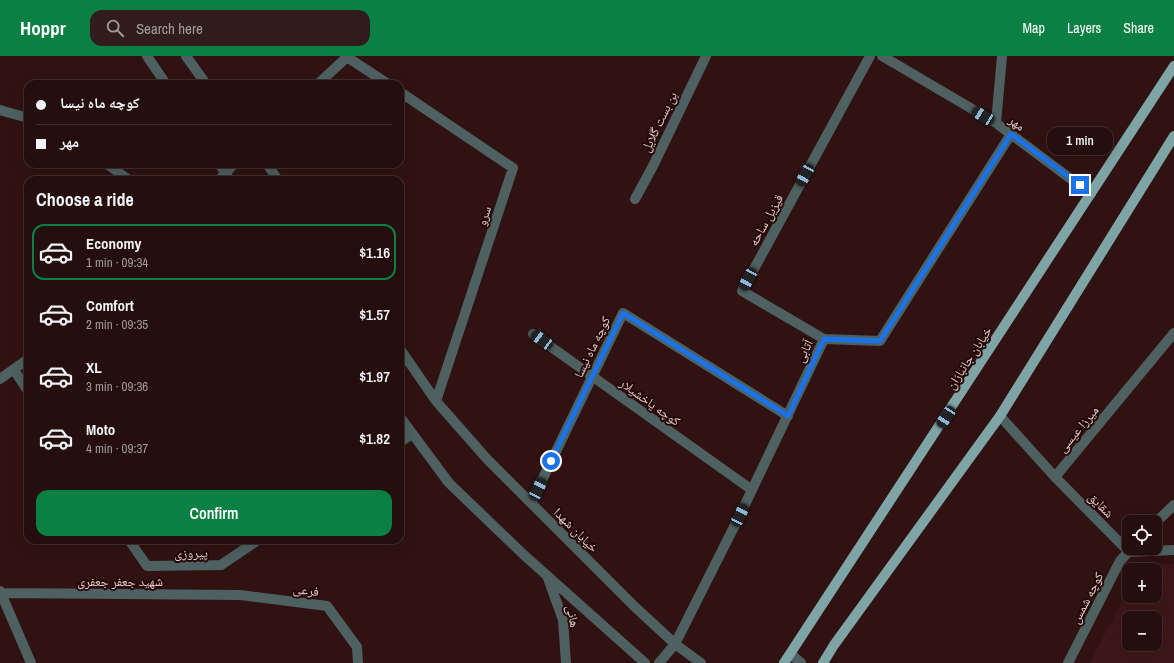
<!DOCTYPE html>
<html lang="en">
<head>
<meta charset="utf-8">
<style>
	:root { --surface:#240e0e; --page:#301c1c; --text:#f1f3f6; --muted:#a39c9e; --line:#412e2e; --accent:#0b8043 }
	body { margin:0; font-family:"Archivo Narrow","Noto Naskh Arabic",sans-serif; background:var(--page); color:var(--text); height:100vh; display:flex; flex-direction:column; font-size:15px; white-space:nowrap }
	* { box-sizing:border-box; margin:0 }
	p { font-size:13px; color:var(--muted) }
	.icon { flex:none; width:22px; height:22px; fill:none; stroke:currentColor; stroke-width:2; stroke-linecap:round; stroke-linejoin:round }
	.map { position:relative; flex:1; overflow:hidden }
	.side { position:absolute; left:24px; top:120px; width:380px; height:368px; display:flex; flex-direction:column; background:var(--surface); border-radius:12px; box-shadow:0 4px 16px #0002,0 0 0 1px var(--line) }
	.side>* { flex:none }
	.banner { position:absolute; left:24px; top:24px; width:380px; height:88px; border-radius:12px; box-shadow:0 4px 16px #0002,0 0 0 1px var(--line); display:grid; align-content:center; height:88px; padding:0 12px; background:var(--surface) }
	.fabs { position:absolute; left:1122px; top:459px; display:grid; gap:8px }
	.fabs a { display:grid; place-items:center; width:40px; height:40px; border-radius:8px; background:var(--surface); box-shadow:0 4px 16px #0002,0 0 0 1px var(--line); font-size:20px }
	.end { position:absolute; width:18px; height:18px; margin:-9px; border:5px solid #1a73e8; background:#fff; box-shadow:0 0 0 2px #fff }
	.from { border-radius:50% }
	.bubble { position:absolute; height:28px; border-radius:12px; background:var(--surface); box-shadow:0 4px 16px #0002,0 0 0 1px var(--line); font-size:13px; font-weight:600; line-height:28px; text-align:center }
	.car { position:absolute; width:12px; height:24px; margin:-12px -6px; border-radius:5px; box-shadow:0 0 3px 1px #0007; background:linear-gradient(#222 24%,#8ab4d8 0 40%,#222 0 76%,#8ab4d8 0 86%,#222 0) }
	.banner b { display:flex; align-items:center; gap:14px; height:38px; font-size:15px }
	.banner b+b { border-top:1px solid var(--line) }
	.banner i { width:10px; height:10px; background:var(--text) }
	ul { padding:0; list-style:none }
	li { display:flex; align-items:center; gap:12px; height:56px; margin:0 8px 6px; padding:0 4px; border:2px solid transparent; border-radius:12px }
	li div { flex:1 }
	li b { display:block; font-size:15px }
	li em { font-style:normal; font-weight:600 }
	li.current { border-color:var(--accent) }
	li>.icon { width:36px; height:36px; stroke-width:1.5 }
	h2 { padding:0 12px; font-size:18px; line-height:48px }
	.action { display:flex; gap:8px; margin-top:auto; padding:8px 12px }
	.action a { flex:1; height:46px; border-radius:12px; background:var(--accent); color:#fff; font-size:16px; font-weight:600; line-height:46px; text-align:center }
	header { display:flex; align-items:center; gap:24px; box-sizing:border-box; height:56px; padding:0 20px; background:var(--accent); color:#fff }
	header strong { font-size:19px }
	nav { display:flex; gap:22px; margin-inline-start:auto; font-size:14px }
	.search { width:280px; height:36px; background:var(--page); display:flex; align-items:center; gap:10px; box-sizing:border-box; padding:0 14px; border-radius:12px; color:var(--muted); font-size:15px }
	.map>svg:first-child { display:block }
	.built { fill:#3d1718; fill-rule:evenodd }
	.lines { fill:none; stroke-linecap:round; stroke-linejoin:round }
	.minor { stroke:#4e6060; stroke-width:10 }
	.major { stroke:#7ea4a5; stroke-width:10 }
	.route { stroke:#1a73e8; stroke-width:5 }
	.labels { text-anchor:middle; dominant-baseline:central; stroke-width:4; stroke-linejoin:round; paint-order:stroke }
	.street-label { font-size:13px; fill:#e3cecc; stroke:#250909 }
</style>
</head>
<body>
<header>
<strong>Hoppr</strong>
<div class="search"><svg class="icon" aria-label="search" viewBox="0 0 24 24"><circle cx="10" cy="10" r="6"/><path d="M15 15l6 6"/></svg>Search here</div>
<nav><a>Map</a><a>Layers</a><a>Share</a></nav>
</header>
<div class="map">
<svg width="1174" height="607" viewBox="0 0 1174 607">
	<rect width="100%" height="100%" fill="#301212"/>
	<!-- built -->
	<path class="built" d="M1174,508V607H1090L1129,531V540H1155V514H1138L1141,509ZM1129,562H1155V588H1129Z"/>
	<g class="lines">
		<!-- minor -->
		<path class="minor" d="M147,0L166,28
			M186,0L206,28
			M882,0L996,67L1091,138
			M347,1L388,28
			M318,28L348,0
			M400,36L513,112L436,345
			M0,54L28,62
			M996,67L1002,0
			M107,108L129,124
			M219,108L230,124
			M267,108L278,124
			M219,124L234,108
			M635,143L653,110L706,0
			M533,278L752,434
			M824,283L742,235L870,0
			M400,293L436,345L487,403L634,550L675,588L701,607
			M14,314L28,335
			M0,323L28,303
			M1000,360L1055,421L1174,277
			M400,361L449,427L524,499L645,607
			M400,386L412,378
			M1055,421L1129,496L1174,494
			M531,447L623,257L788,360
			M1155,467L1174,449
			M129,484L147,510L221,509L258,484
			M548,522L563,564L566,607
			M0,535L31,607
			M1,537L240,539L327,550L357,591L358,607
			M791,598L801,607
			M659,607L675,588L740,459L824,283L880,285L1011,78
			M1068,607L1120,505L1132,492"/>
		<!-- major -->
		<path class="major" d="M784,607L1174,10
			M823,607L834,589L1000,360L1174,80"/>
	</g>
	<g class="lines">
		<!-- route -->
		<path class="route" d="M551,405L623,257L788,360L824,283L880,285L1011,78L1080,129"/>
	</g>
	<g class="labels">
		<!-- street labels -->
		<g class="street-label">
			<text transform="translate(659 66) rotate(-64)">بن بست گلایل</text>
			<text transform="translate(1017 67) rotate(37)">مهر</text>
			<text transform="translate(484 160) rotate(-72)">سرو</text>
			<text transform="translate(766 164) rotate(-61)">قیزیل ساحه</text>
			<text transform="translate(592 291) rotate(-64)">کوچه ماه نیسا</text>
			<text transform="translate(804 295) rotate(-64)">آتابی</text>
			<text transform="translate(969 302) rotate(-57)">خیابان جانبازان</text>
			<text transform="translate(650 346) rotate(36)">کوچه یاخشیلار</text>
			<text transform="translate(1078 373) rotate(-50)">میرزا عیسی</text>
			<text transform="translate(1101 449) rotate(45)">شقایق</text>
			<text transform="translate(576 474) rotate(45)">خیابان شهدا</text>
			<text transform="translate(191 497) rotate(-1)">پیروزی</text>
			<text x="120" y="525">شهید جعفر جعفری</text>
			<text transform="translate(306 534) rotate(7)">فرعی</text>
			<text transform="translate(1087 542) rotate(-63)">کوچه شمس</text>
			<text transform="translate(573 560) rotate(78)">هانی</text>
		</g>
	</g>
</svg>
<div class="fabs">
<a><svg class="icon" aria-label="locate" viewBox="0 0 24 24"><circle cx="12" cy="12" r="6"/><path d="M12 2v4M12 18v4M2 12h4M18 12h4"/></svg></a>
<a>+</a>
<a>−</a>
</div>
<i class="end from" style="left:551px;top:405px"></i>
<i class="end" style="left:1080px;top:129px"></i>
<div class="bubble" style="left:1047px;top:71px;width:66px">1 min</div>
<i class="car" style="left:983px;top:60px;rotate:301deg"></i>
<i class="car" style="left:805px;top:119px;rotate:209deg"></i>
<i class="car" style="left:748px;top:223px;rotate:208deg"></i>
<i class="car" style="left:542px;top:284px;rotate:306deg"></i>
<i class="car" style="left:946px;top:361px;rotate:213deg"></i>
<i class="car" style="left:538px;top:433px;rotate:26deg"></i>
<i class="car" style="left:740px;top:459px;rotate:26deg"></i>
<div class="banner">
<b><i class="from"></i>کوچه ماه نیسا</b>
<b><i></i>مهر</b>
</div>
<section class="side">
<h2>Choose a ride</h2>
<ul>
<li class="current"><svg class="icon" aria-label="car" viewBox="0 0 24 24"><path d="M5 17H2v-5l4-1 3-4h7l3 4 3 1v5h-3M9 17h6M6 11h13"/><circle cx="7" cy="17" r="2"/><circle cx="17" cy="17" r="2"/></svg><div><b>Economy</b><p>1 min · 09:34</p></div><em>$1.16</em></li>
<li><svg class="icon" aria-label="car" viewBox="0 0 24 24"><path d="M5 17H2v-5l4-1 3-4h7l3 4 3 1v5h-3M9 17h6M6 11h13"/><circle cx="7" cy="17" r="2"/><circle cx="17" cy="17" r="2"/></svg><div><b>Comfort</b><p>2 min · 09:35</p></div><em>$1.57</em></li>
<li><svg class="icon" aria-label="car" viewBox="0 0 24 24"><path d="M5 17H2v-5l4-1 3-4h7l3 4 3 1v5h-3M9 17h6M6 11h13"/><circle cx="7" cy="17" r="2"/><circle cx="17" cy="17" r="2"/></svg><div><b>XL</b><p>3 min · 09:36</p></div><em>$1.97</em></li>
<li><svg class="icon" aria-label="car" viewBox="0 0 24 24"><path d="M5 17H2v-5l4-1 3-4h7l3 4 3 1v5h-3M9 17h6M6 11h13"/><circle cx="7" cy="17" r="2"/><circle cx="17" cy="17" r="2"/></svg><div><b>Moto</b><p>4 min · 09:37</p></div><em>$1.82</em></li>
</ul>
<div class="action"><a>Confirm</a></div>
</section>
</div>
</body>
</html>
